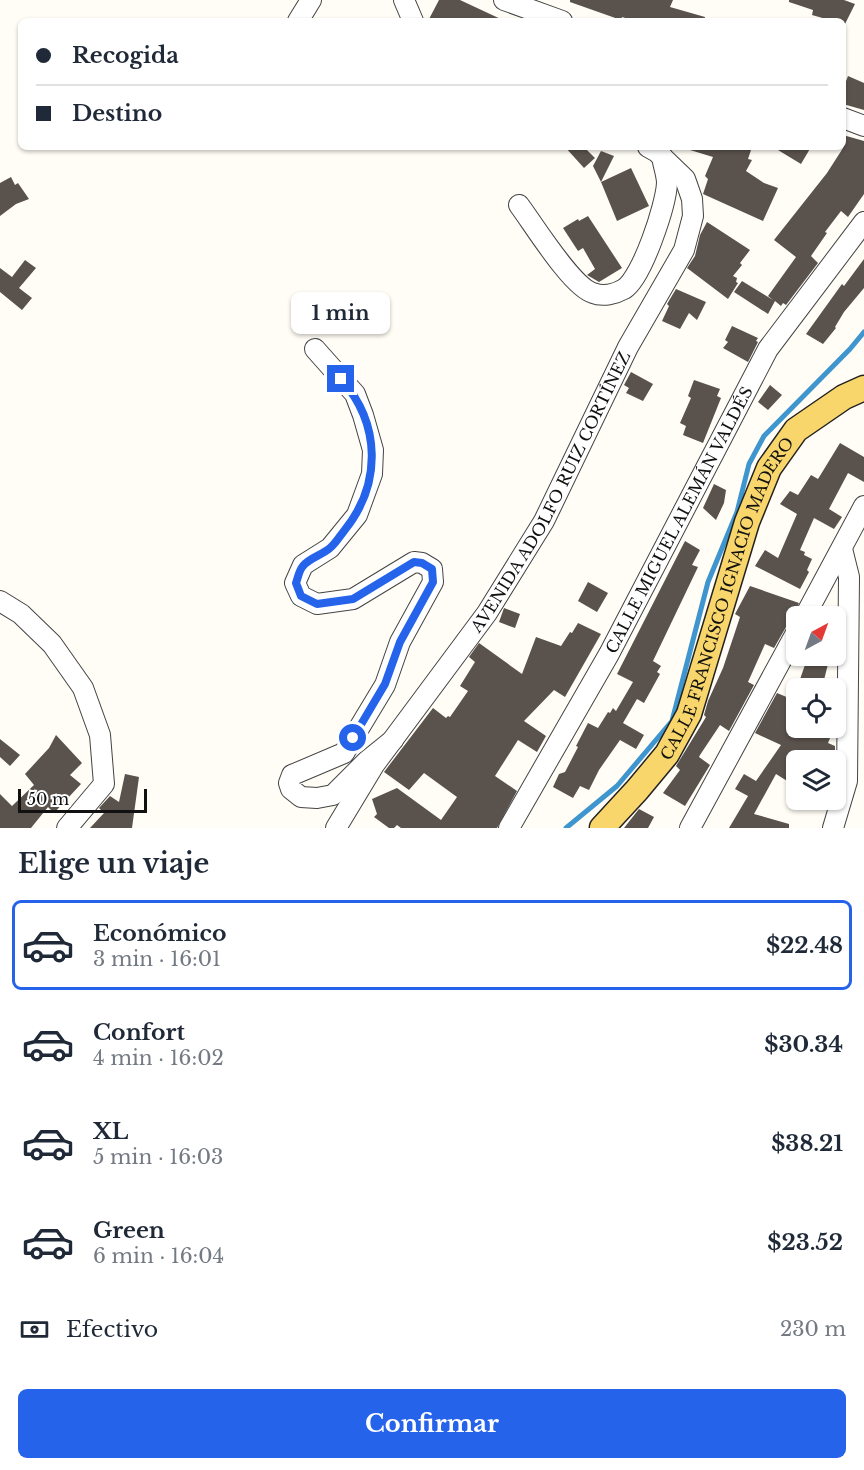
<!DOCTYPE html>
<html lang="es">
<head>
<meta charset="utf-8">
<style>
	:root { --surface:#fff; --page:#f2f2f3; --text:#1f2937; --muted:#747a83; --line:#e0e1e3; --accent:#2563eb }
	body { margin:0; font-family:"Libre Baskerville",serif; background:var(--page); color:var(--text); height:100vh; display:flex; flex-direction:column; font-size:22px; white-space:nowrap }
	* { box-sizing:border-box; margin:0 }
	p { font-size:20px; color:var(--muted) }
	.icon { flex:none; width:33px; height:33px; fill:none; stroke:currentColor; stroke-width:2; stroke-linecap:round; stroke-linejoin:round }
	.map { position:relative; height:828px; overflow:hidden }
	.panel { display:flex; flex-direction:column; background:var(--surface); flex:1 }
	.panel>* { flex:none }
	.guide { position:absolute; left:18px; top:18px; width:828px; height:132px; border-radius:9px; box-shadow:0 2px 4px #0004; display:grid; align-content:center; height:132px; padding:0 18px; background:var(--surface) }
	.needle { width:39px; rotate:41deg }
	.controls { position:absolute; left:786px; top:606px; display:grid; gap:12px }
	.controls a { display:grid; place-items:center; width:60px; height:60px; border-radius:9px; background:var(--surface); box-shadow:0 2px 4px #0004; font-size:30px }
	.scale { position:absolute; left:18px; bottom:15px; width:129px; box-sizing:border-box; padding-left:6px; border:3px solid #111; border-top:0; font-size:16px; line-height:21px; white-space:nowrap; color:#111; -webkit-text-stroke:4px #fff; paint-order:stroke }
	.end { position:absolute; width:27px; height:27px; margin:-14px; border:8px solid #2563eb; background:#fff; box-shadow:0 0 0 3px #fff }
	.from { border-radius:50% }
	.bubble { position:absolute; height:42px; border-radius:9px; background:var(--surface); box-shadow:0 2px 4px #0004; font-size:20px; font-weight:700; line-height:42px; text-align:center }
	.guide b { display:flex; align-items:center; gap:21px; height:57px; font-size:22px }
	.guide b+b { border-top:2px solid var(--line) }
	.guide i { width:15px; height:15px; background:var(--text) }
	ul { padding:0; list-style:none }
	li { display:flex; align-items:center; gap:18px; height:90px; margin:0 12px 9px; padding:0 6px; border:3px solid transparent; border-radius:9px }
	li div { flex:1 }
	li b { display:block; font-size:22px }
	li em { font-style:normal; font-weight:700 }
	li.active { border-color:var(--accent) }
	li>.icon { width:54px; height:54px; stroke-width:1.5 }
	h2 { padding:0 18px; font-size:27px; line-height:72px }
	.pay { display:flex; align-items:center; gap:15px; height:66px; padding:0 18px; font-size:22px }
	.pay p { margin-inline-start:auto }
	.action { display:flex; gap:12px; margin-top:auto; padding:12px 18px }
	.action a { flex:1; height:69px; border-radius:9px; background:var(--accent); color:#fff; font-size:24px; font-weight:700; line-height:69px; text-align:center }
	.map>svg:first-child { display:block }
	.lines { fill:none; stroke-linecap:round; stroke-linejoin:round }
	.stream { stroke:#3f96cf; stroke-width:5 }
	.building { fill:#5a524d }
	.minor-casing { stroke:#444; stroke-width:22 }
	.major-casing { stroke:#222; stroke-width:27 }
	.minor { stroke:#fff; stroke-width:20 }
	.major { stroke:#f9d66b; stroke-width:24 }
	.route { stroke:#2563eb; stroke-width:8 }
	.labels { text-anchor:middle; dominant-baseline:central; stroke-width:6; stroke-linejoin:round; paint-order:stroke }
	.street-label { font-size:16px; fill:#111; stroke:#fff }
</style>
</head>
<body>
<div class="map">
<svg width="864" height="828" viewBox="0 0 864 828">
	<rect width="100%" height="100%" fill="#fffdf5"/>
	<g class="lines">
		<!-- stream -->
		<path class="stream" d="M566,828L617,786L672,721L708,582L737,512L749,464L764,436L850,349L864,332"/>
	</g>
	<!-- building -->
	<path class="building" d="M439,0H460L505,21H428Z
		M570,0H673L670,7L705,17L704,21H635L622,17L621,20L570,2Z
		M789,0H844L855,4L845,24L843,21H833L812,15L813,10L789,2Z
		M848,76L864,83V110L843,104V89Z
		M843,135L864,141V194L848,217L841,211L825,232L827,233L811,256L818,263L786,305L783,303L781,306L775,301L768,314L734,292L742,281L773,300L768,296L796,257L774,240L827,173L843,148Z
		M565,147H584L595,158L584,168Z
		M691,147H752L748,159L752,160L746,171L764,183L778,188L763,221L703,194L708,179L705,176L713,157L690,150Z
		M773,147H811L801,164Z
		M601,151L614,156L601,182L593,166Z
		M631,168L649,206L617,221L601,182Z
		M11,177L15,185L18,183L29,199L16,204L0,216V183Z
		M588,216L622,268L599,282L587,275L595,269L583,248L578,251L563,228L578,219L579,221Z
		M707,222L750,250L740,263L742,265L733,276L737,278L736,282L738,283L728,299L687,268L695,256L700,235Z
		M864,259V288L844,312L835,327L836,328L823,344L806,334L842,284L844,286Z
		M25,260L36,268L19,288L32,298L22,310L0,292V268L12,277Z
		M676,289L706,302L697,320L689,313L680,329L662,321L669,306L667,304Z
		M732,326L758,338L756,341L758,342L748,362L723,348L728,342L725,340Z
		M631,372L653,384L643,401L626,393L629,388L624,385Z
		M694,380L720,389L717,396L721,398L703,443L683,435L686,426L680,423L691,398L688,396Z
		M770,385L782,395L768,410L758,402Z
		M840,443L864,457V482L848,473L829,509L842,517L834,529L814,518L800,550L805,552L804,555L812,559L807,570L809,572L800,589L755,566L765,550L778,558L797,514L780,504L790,491L798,495L811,475L818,479Z
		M714,484L726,490L724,503L716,520L703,508Z
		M685,541L700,550L692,565L698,567L653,661L661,666L657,672L660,674L644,703L637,699L623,723L644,735L636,749L620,740L599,770L589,790L580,786L573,798L553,787L559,774L565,772L578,747L576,746L588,723L598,728L608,712L610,713L613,708L616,711L633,682L617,674Z
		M588,582L608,593L597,612L578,601Z
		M750,586L799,603L793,616L794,621L786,627L774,648L765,644L748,682L754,685L729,731L720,725L700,755L699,757L710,765L685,806L663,793L680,770L676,766L706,717L704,715L708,701L723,668L740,617L735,614Z
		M504,608L520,614L515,628L499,622Z
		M578,623L601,634L565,697L554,690L524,721L546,736L537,752L518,740L495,776L517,791L497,828H401L397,825L394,828H389L374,817L377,814L372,799L397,788L441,820L457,797L424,773L409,790L384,772L433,708L446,718L448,716L450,717L468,691L460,686L475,662L469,657L479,643L522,674L536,637L561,646L570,632L572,633Z
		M807,659L828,664L822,688H797Z
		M777,693L796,701V728H834L828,743L835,746V760H796V776L792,784L776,774L754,814L789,824V828H729L748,796L735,789L744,774L756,781L781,745L755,733Z
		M56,735L82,763L70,775L81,784L54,813L48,807L31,828H0V794L12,806L34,785L25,774L49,748Z
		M0,739L20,755L10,766L0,757Z
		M125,774L139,777L132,828H90L104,813L99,808L110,796L119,802Z
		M639,809L654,817L648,828H624Z"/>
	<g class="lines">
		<!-- minor casing -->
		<g class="minor-casing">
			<g id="minor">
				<path d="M404,0L413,21"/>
				<path d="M504,0L562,21"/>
				<path d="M298,21L311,0"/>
				<path d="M843,118L864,126"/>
				<path d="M519,205C534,225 572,287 593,293C603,297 615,294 624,289C642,278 666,205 667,183C667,175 663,165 662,156"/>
				<path d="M315,349L355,394L363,415L373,450L372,474L357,515L330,548L303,565L295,583L301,596L317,604L353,599L414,562L422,563L432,569L433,582L400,642L385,685L344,753L292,775L289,783L291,789L301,797L317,798L333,795L367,761L393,740"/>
				<path d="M0,601L21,614L52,644L83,688L100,735L104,784L67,828"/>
				<path d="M805,616L864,506"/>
				<path id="s1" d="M336,828L374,765L487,613L544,521L628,347L684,250L693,216L692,199L685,179L657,152L648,147"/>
				<path id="s2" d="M509,828L609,654L768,349L864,222"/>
				<path d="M690,828L796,633"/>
				<path d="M833,828L847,781L849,577L842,549"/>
			</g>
		</g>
		<!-- major casing -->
		<g class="major-casing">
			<g id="major">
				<path id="s3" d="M602,828L637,790L667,754L689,714L747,522L769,468L796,430L844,397L864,388"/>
			</g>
		</g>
		<!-- minor -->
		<use href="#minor" class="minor"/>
		<!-- major -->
		<use href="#major" class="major"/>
	</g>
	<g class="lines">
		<!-- route -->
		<path class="route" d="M341,379C381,424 382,484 344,531C340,536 335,544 330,548C322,555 309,558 303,566C299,570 298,578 296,583L301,596L317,604L353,599L414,562L422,563L432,569L433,582L400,642L385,684L353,738"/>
	</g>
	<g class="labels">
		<!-- street labels -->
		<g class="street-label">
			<text stroke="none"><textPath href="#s1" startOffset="400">AVENIDA ADOLFO RUIZ CORTÍNEZ</textPath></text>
			<text stroke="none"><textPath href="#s2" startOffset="352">CALLE MIGUEL ALEMÁN VALDÉS</textPath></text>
			<text stroke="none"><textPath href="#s3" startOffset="266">CALLE FRANCISCO IGNACIO MADERO</textPath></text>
		</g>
	</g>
</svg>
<div class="controls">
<a><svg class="needle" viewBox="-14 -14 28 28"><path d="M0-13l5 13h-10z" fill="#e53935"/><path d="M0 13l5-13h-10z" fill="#747a83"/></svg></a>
<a><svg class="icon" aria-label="locate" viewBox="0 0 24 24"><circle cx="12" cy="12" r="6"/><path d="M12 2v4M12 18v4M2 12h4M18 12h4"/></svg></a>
<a><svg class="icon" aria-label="layers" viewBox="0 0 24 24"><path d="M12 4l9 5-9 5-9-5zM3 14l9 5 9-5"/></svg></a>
</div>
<div class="scale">50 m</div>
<i class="end from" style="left:353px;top:738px"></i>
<i class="end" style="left:341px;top:379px"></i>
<div class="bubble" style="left:291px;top:292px;width:99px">1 min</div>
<div class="guide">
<b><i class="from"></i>Recogida</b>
<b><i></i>Destino</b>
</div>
</div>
<section class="panel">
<h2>Elige un viaje</h2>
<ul>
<li class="active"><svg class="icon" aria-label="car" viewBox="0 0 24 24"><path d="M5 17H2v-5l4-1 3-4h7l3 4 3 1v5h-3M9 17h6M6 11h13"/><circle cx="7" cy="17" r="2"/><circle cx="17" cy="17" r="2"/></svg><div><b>Económico</b><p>3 min · 16:01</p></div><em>$22.48</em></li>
<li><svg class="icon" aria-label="car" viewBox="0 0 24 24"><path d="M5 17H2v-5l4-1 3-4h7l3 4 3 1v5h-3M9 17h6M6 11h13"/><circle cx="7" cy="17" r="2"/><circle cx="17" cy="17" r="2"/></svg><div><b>Confort</b><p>4 min · 16:02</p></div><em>$30.34</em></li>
<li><svg class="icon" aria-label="car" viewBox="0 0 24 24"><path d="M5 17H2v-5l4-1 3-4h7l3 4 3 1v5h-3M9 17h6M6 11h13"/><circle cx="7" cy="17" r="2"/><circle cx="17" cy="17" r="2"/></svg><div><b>XL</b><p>5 min · 16:03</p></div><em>$38.21</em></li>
<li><svg class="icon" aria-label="car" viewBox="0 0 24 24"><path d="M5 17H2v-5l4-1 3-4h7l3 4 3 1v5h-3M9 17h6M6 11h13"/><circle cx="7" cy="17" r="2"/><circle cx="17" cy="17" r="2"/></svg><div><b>Green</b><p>6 min · 16:04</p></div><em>$23.52</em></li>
</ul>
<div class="pay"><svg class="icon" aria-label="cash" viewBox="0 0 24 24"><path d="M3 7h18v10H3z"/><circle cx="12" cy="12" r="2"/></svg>Efectivo<p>230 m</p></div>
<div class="action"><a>Confirmar</a></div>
</section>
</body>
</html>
